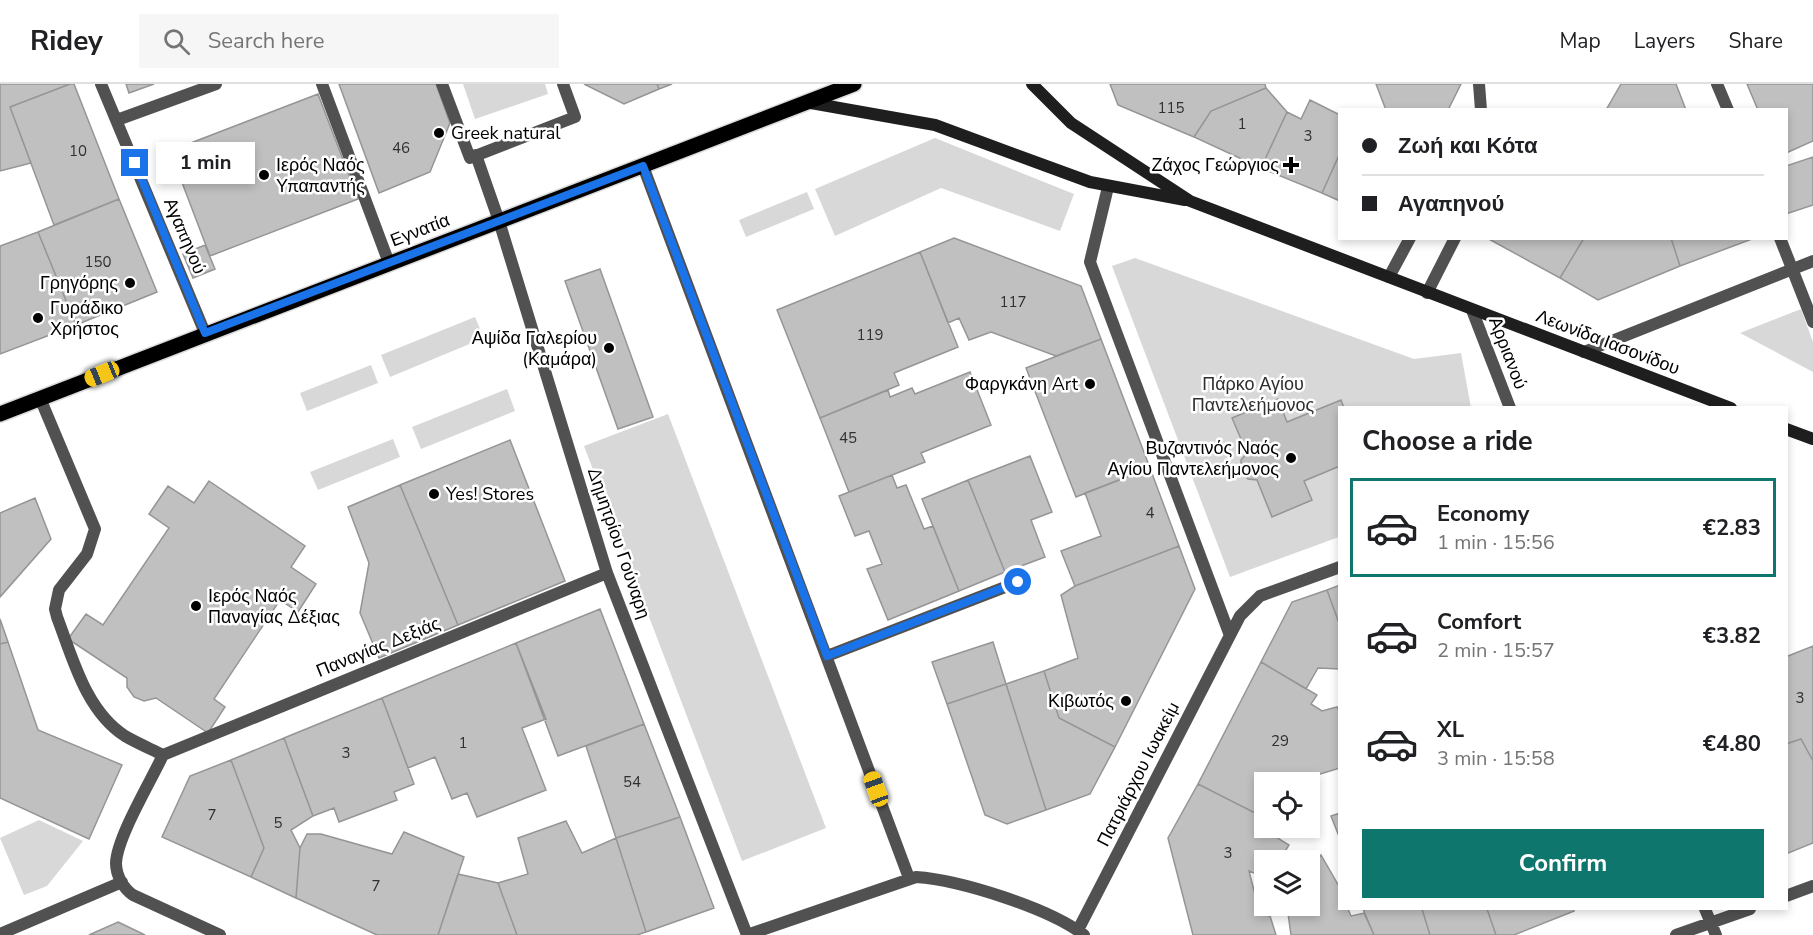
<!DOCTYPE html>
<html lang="en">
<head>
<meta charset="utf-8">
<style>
	:root { --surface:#fff; --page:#f6f6f6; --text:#202124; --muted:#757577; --line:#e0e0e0; --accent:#0f766e }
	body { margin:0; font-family:"Nunito Sans",sans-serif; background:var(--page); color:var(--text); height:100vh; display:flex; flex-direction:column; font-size:22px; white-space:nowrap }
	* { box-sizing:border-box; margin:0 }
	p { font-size:20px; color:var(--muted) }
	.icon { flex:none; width:33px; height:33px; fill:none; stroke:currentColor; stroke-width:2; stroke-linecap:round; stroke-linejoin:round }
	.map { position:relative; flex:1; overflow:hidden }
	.side { position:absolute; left:1338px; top:322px; width:450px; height:504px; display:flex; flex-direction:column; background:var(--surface); border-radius:0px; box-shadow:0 3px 9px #0003 }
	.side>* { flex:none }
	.guide { position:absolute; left:1338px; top:24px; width:450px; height:132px; border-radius:0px; box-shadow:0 3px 9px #0003; display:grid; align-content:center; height:132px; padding:0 24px; background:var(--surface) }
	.tools { position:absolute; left:1254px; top:688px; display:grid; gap:12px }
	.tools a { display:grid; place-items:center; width:66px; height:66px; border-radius:0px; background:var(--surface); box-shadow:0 3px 9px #0003; font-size:30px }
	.end { position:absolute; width:27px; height:27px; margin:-14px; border:8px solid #1a73e8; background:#fff; box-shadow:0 0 0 3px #fff }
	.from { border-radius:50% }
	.bubble { position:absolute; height:42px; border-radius:0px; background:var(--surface); box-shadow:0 3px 9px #0003; font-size:20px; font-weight:700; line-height:42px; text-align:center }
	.car { position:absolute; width:18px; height:36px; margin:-18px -9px; border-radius:8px; box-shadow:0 0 4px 2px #0007; background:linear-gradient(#f5c518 24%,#345 0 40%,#f5c518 0 76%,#345 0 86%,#f5c518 0) }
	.guide b { display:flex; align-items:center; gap:21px; height:57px; font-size:22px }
	.guide b+b { border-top:2px solid var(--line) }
	.guide i { width:15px; height:15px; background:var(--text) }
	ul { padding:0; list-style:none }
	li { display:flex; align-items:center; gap:18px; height:99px; margin:0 12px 9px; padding:0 12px; border:3px solid transparent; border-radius:0px }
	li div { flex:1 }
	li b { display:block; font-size:22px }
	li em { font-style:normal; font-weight:700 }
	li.active { border-color:var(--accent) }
	li>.icon { width:54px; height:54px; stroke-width:1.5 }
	h2 { padding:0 24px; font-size:27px; line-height:72px }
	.primary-button { display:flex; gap:12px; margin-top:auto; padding:12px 24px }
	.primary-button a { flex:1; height:69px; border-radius:0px; background:var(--accent); color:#fff; font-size:24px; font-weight:700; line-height:69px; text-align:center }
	header { display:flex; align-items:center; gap:36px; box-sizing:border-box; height:84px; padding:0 30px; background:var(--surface); border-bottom:2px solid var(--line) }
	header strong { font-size:28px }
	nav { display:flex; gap:33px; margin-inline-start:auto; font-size:21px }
	.search { width:420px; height:54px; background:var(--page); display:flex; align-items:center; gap:15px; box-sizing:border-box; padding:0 21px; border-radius:0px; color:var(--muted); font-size:22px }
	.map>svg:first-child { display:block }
	.green { fill:#d8d8d8 }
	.building { fill:#c0c0c0; stroke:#959595; stroke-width:1.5 }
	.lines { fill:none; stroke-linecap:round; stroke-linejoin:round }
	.primary-casing { stroke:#dbdbdb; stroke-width:18 }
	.street { stroke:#515151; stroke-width:12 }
	.secondary { stroke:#1e1e1e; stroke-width:12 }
	.primary { stroke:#000; stroke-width:15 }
	.route { stroke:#1a73e8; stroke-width:8 }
	.poi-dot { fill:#000; stroke:#fff; stroke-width:2 }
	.labels { text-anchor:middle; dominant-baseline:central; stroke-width:5; stroke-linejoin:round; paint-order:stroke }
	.number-label { font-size:15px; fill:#303030 }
	.poi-label { font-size:18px; fill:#000; stroke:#fff; text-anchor:end }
	.street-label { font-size:18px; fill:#000; stroke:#fff }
	.park-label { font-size:18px; fill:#2f2f2f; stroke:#fff }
</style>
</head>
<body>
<header>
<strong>Ridey</strong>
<div class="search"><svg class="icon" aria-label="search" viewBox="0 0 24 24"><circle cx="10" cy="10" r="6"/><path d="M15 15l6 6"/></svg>Search here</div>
<nav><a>Map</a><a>Layers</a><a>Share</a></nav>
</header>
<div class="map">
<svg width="1813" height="851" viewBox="0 0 1813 851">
	<rect width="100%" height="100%" fill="#fff"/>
	<!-- green -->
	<path class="green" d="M463,0H545L548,10L475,35Z
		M935,54L1074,110L1060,147L941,104L835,152L815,105Z
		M807,108L814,125L746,153L739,136Z
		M1135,174L1414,275L1461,269L1471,324H1340L1339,453L1230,493L1112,182Z
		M1801,225L1813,258V288L1740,249Z
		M475,233L484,254L390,293L381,271Z
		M371,281L378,299L307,327L300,309Z
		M507,305L515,327L421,365L412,343Z
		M668,330L826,744L742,777L584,362Z
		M393,355L400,373L318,406L310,388Z
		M39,736L83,757L47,802L24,811L0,754Z"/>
	<!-- building -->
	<path class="building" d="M0,0H70L10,23L31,79L0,87Z
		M70,0H74L119,115L54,141L10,23Z
		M126,0H154L129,9Z
		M339,0H436L450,39L430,88L379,109Z
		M584,0H657L659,5L624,20Z
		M657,0H672L659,5Z
		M1110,0H1265L1266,4L1211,27L1194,53L1118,21Z
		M1376,0H1461L1448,26H1386Z
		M1621,0H1676L1686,26H1606Z
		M1747,0H1813V57L1786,69V26H1758Z
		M1266,4L1287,28L1261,84L1194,53L1211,27Z
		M318,10L358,115L210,172L170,67Z
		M1310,16L1340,31V69L1322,109L1261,84L1287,28L1301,35Z
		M1340,69V117L1322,109Z
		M1813,73V121L1786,130V82Z
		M119,115L157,208L76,241L38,148Z
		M38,148L76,241L0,270V162Z
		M954,154L1081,202L1101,255L1056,272L991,248L969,256L959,234L948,239L920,168Z
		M1487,154H1584L1560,194Z
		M1584,154H1671L1680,182L1598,216L1560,194Z
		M1671,154H1752V155L1680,182Z
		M205,161L215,185L193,194L183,170Z
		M920,168L958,263L894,289L899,301L820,334L777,226Z
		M600,185L653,333L618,345L565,197Z
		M1101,255L1150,384L1076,413L1026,284Z
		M970,288L991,341L921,369L925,378L849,408L820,334L888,306L890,313L912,304L915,310Z
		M1278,315L1287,338L1341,316L1344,324H1340V382L1304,397L1312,416L1272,433L1257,396L1248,395L1241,387V376L1247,369L1232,334Z
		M510,356L565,497L458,541L400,401Z
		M1030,372L1052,428L1031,436L1045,473L1005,488L968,396Z
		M1150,384L1179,462L1075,502L1061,467L1101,452L1085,409Z
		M892,391L897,404L906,401L924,445L933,442L959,507L888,536L867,485L882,480L869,447L855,452L839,412Z
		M968,396L1005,488L959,507L922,415Z
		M209,397L305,462L291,483L316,500L298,528L280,516L214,615L225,623L208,649L156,614L144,617L134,613L127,603V594L68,555L86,530L103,541L169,444L149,430L168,402L194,419Z
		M400,401L458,541L379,574L360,529L369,479L348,423Z
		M35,414L51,455L0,513V429Z
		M1179,462L1195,505L1115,663L1059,634L1044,587L1078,574L1061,511L1075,502Z
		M1340,501V542L1327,506Z
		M1327,506L1340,542V585L1318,584L1306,605L1261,578L1292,518Z
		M600,525L644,640L558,672L516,559Z
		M0,535L8,558L0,560Z
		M8,558L38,646L122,681L89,755L0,714V560Z
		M993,558L1006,600L947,620L932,578Z
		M516,559L546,635L522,644L546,706L477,733L467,709L452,715L435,673L408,684L382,614Z
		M1813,562V677L1801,655L1786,660V570L1788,572Z
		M1261,578L1317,611L1311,620L1322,627L1337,623L1340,629V684L1304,695L1301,699H1264L1263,733L1198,700Z
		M1044,587L1059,634L1115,663L1090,710L1046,726L1006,600Z
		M1006,600L1046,726L1007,740L985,731L947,620Z
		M382,614L414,700L394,708L397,716L339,738L334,724L313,732L284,654Z
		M644,640L680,733L616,754L586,662Z
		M284,654L313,732L291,746L300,764L296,814L251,793L264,764L231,676Z
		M1801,655L1813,677V759L1786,770V660Z
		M231,676L264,764L251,793L162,753L190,692Z
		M1198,700L1263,733L1261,744L1289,761L1279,777H1264V793L1249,787L1260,830L1270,832L1276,851H1193L1168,754Z
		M1340,729V755L1331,732Z
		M680,733L714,824L646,848L616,754Z
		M566,737L582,769L616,754L646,848L637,851H517L498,799L528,790L518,754Z
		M404,748L464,773L438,851H377L296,814L300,764L307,750H321L392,770Z
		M1321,771L1340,804V825H1348L1351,832L1364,829L1374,851H1291L1287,822H1310L1309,777Z
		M458,790L498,799L517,851H438Z
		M1363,825H1422L1430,851H1374Z
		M1422,825H1487L1496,851H1430Z
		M1487,825H1573L1574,827L1514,851H1496Z
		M118,838L145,851H89Z"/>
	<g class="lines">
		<!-- primary casing -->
		<g class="primary-casing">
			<path id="primary" d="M0,330L854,0"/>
		</g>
		<!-- street -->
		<path class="street" d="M101,0L205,249
			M322,0L389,179
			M442,0L470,74L575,33L563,0
			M1479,0L1481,26
			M1717,0L1728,26
			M117,36L216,0
			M476,71L499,137L607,489L747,851L916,793C960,796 1049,824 1084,851
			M643,82L909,794
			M1108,103L1090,178L1229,549
			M1780,154L1813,238
			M1389,193L1410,154
			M1427,209L1455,154
			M1472,226L1510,324
			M1584,268L1813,177
			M40,314L95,445L87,470L59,506L55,525L57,533C73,575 86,627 125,652C137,659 151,665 163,671
			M827,572L1018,498
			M1786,812L1813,802
			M1705,825L1716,851
			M1078,846L1240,532L1260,512L1340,483
			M0,850L122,798
			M220,851L133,811C124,805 116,792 116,779C117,753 151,697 163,671L607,489
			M1676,851L1750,825"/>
		<!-- secondary -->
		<path class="secondary" d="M1032,0L1071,39L1190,117L1731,324
			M811,19L935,41L1090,98L1185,116
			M1786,345L1813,355"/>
		<!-- primary -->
		<use href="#primary" class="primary"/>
	</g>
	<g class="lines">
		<!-- route -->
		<path class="route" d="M135,79L205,249L643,82L827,572L1018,498"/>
	</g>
	<!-- markers -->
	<g class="poi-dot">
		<circle cx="439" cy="49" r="6"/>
		<path d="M1288 72h6v6h6v6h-6v6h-6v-6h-6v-6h6z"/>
		<circle cx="264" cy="91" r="6"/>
		<circle cx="130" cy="199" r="6"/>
		<circle cx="38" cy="234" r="6"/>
		<circle cx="609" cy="264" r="6"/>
		<circle cx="1090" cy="300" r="6"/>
		<circle cx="1291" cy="374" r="6"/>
		<circle cx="434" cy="410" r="6"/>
		<circle cx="196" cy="522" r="6"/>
		<circle cx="1126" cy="617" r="6"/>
	</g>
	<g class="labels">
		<!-- number labels -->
		<g class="number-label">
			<text x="1171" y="24">115</text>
			<text x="1242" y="40">1</text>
			<text x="1308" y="52">3</text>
			<text x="401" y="64">46</text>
			<text x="78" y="67">10</text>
			<text x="98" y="178">150</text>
			<text x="1013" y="218">117</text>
			<text x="870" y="251">119</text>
			<text x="848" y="354">45</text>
			<text x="1150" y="429">4</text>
			<text x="1800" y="614">3</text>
			<text x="1280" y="657">29</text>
			<text x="463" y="659">1</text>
			<text x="346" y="669">3</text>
			<text x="632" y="698">54</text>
			<text x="212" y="731">7</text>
			<text x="278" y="739">5</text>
			<text x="1228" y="769">3</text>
			<text x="376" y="802">7</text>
		</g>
		<!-- poi labels -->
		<g class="poi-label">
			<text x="451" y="49" text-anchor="start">Greek natural</text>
			<text x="276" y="81" text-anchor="start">Ιερός Ναός<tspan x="276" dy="21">Υπαπαντής</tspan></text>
			<text x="1279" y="81">Ζάχος Γεώργιος</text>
			<text x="118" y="199">Γρηγόρης</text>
			<text x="50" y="224" text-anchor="start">Γυράδικο<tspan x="50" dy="21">Χρήστος</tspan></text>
			<text x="597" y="254">Αψίδα Γαλερίου<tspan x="597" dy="21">(Καμάρα)</tspan></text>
			<text x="1078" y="300">Φαργκάνη Art</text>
			<text x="1279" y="364">Βυζαντινός Ναός<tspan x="1279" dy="21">Αγίου Παντελεήμονος</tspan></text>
			<text x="446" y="410" text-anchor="start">Yes! Stores</text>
			<text x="208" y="512" text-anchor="start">Ιερός Ναός<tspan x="208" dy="21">Παναγίας Δέξιας</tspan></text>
			<text x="1114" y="617">Κιβωτός</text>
		</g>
		<!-- street labels -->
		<g class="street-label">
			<text transform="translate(420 146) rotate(-21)">Εγνατία</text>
			<text transform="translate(185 152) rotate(67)">Αγαπηνού</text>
			<text transform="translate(1608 258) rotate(21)">Λεωνίδα Ιασονίδου</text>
			<text transform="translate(1508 269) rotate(69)">Αρριανού</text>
			<text transform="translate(619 459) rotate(71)">Δημητρίου Γούναρη</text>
			<text transform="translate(378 563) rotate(-22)">Παναγίας Δεξιάς</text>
			<text transform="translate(1138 690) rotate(-63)">Πατριάρχου Ιωακείμ</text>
		</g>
		<!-- park labels -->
		<g class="park-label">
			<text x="1253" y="300">Πάρκο Αγίου<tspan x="1253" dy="21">Παντελεήμονος</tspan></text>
		</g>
	</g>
</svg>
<div class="tools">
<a><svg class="icon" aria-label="locate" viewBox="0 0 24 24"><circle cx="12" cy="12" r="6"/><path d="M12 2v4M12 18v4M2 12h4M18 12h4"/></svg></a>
<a><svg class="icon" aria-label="layers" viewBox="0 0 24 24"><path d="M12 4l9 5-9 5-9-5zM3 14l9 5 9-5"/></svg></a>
</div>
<i class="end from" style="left:1018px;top:498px"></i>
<i class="end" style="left:135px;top:79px"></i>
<div class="bubble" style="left:156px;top:58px;width:99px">1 min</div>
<i class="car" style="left:102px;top:290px;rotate:248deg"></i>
<i class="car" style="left:876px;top:705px;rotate:340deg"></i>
<div class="guide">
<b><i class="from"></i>Ζωή και Κότα</b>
<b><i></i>Αγαπηνού</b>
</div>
<section class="side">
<h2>Choose a ride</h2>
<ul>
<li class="active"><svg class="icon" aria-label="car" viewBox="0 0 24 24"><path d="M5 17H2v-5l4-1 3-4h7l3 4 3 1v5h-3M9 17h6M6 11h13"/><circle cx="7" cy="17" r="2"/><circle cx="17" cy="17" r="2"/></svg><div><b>Economy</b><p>1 min · 15:56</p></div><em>€2.83</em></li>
<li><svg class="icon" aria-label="car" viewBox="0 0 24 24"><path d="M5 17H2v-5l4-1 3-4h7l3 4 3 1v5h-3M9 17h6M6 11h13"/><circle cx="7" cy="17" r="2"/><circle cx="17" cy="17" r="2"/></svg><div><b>Comfort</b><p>2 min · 15:57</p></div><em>€3.82</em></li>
<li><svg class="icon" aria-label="car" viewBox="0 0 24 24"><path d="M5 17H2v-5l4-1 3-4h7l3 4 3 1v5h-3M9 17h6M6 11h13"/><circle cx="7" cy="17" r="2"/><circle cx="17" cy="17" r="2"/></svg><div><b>XL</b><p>3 min · 15:58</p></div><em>€4.80</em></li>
</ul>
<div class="primary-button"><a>Confirm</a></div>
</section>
</div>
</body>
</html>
